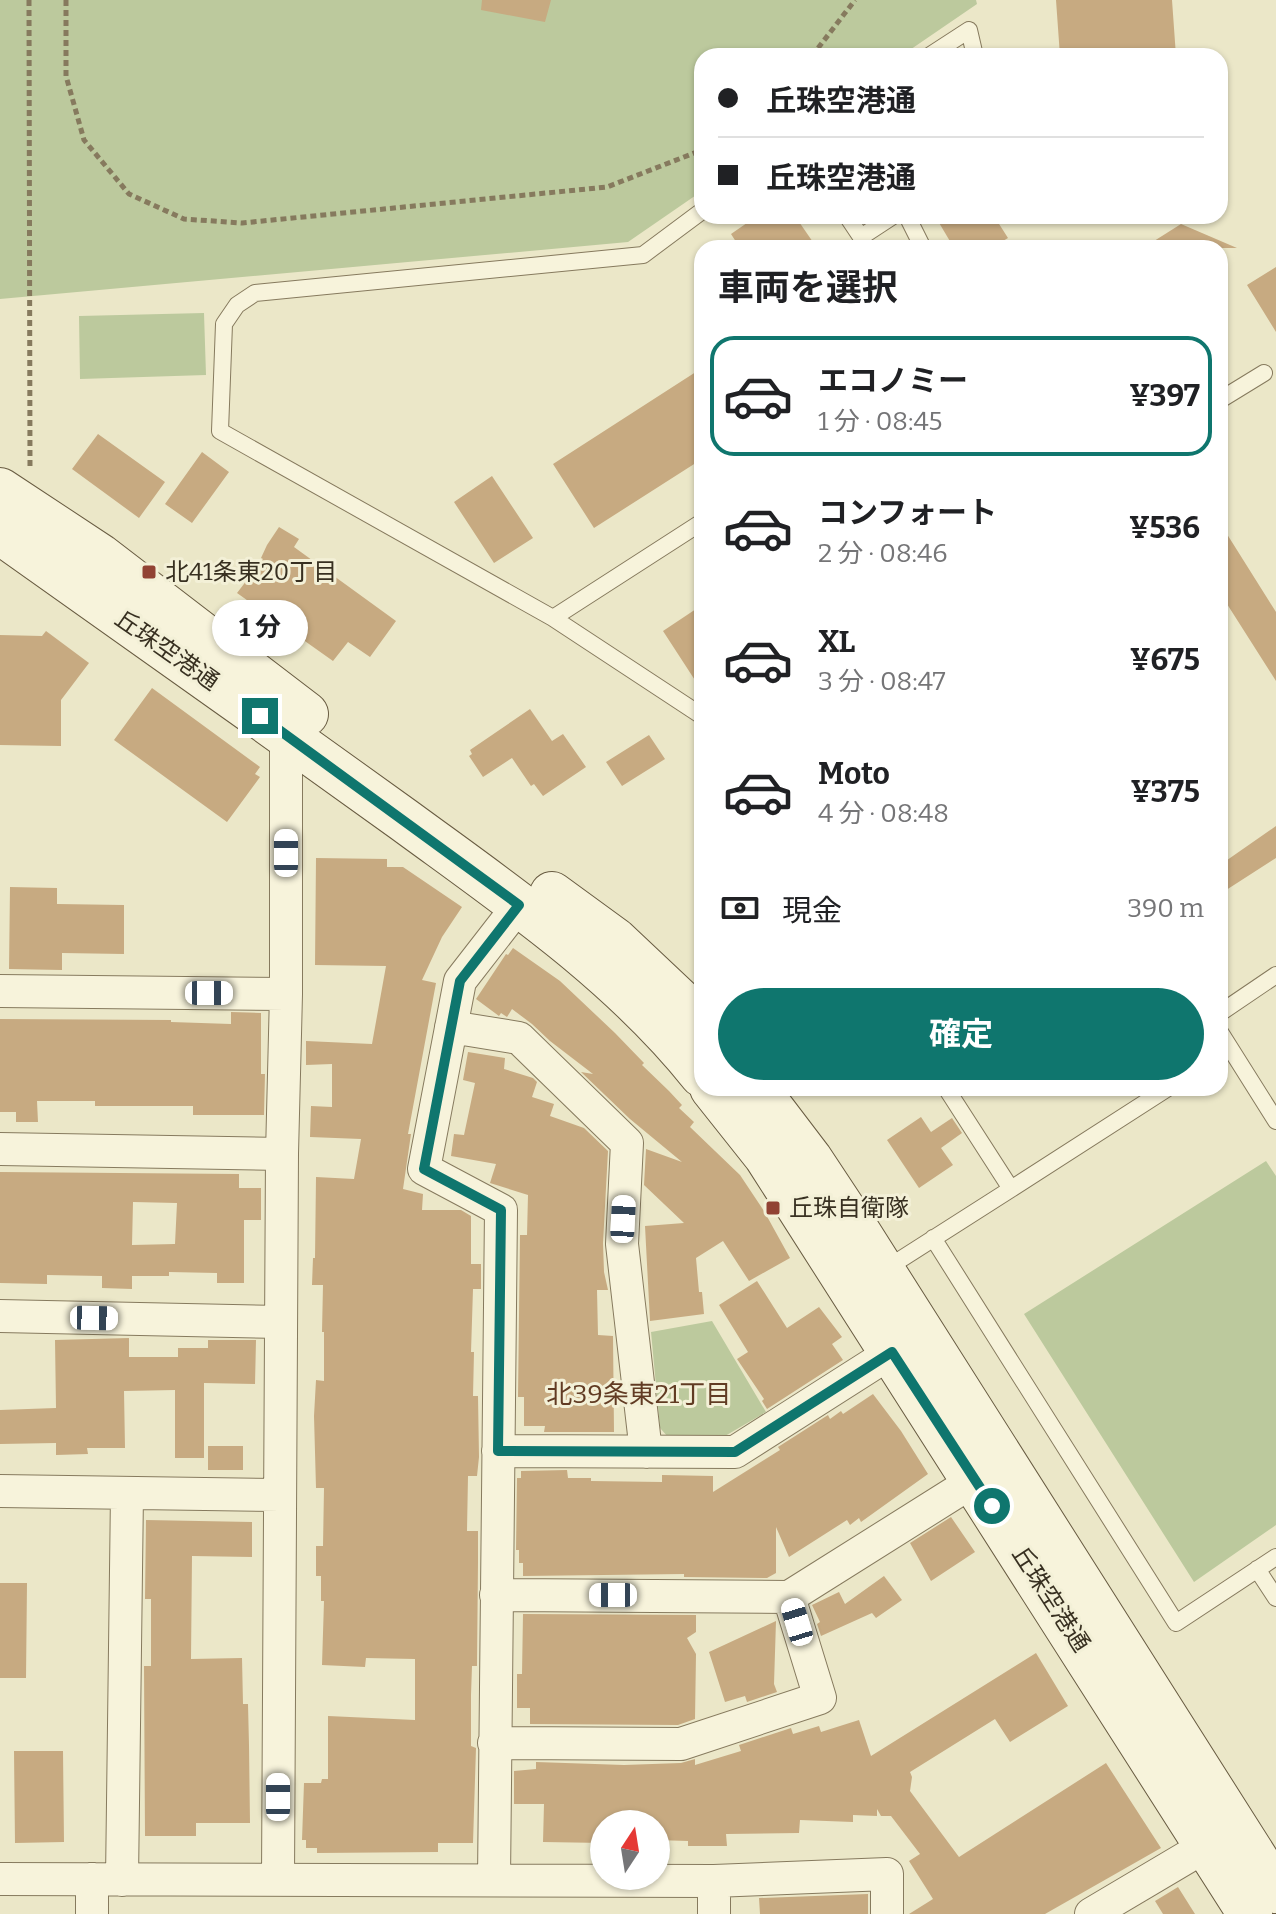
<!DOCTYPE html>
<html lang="ja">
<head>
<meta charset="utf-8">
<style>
	:root { --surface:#fff; --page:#f6f6f6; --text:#202124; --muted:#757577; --line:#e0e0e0; --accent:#0f766e }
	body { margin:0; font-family:Bitter,"Noto Sans JP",serif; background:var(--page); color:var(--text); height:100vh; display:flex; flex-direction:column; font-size:30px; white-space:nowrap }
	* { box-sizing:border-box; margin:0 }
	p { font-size:26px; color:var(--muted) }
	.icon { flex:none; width:44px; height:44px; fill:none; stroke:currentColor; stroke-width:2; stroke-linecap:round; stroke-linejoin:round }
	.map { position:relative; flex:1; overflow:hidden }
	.sheet { position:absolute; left:694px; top:240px; width:534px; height:856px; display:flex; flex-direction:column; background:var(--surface); border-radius:24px; box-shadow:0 2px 6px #0004 }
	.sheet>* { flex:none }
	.guide { position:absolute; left:694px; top:48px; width:534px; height:176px; border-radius:24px; box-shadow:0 2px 6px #0004; display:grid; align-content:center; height:176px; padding:0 24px; background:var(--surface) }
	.needle { width:52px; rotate:12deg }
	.buttons { position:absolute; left:590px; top:1810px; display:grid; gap:16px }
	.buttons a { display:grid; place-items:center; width:80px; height:80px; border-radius:50%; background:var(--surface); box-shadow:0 2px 6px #0004; font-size:40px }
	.end { position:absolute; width:36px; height:36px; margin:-18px; border:10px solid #0f766e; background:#fff; box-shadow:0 0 0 4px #fff }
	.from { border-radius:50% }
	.bubble { position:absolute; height:56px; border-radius:28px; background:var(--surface); box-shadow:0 2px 6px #0004; font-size:26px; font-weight:700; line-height:56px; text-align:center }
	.car { position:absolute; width:24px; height:48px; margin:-24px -12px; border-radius:10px; box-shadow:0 0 6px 2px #0007; background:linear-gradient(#fff 24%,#345 0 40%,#fff 0 76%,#345 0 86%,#fff 0) }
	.guide b { display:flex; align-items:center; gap:28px; height:76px; font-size:30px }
	.guide b+b { border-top:2px solid var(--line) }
	.guide i { width:20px; height:20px; background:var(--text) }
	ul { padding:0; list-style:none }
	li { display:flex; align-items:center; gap:24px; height:120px; margin:0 16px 12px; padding:0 8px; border:4px solid transparent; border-radius:24px }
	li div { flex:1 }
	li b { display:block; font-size:30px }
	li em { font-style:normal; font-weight:700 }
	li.active { border-color:var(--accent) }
	li>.icon { width:72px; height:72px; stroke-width:1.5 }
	h2 { padding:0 24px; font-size:36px; line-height:96px }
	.pay { display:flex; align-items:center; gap:20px; height:88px; padding:0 24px; font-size:30px }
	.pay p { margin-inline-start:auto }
	.button { display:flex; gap:16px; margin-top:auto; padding:16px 24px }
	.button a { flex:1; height:92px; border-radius:48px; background:var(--accent); color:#fff; font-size:32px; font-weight:700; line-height:92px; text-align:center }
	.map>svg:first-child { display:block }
	.green { fill:#bcc99d }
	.building { fill:#c7aa81; fill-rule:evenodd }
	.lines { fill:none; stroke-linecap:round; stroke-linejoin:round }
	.service-casing { stroke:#867a5e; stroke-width:18 }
	.minor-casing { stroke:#867a5e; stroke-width:34 }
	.secondary-casing { stroke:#685b41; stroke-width:46 }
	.path { stroke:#867a5e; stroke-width:5; stroke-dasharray:6 4; stroke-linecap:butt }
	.service { stroke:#f7f3db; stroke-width:16 }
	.minor { stroke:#f7f3db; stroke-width:32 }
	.secondary { stroke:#f7f3db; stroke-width:44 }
	.route { stroke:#0f766e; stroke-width:10 }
	.poi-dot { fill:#914233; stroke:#f3f0d7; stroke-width:3 }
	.labels { text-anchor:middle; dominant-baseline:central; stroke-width:6; stroke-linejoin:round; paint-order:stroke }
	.poi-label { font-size:24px; fill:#383021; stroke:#f3f0d7; text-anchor:start }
	.street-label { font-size:24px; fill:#383021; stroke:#f3f0d7 }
	.neighbourhood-label { font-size:26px; fill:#613b23; stroke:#f3f0d7 }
</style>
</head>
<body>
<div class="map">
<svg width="1276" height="1914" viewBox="0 0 1276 1914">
	<rect width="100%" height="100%" fill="#ebe7c8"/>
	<!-- green -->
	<path class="green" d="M0,0H976L977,4L901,56H702V191L628,242L0,299Z
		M204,313L206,375L80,379L79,316Z
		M1266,1161L1276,1176V1525L1194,1582L1024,1314Z
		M712,1321L766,1412L725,1436L668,1437L660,1428L651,1332Z"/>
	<!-- building -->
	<path class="building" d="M482,0H551L545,22L481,10Z
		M1056,0H1172L1176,56H1060Z
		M757,216H795L817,248H740L731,234Z
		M935,216H994L1008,238L991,248H954Z
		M1181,224L1237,248H1143Z
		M1276,267V332L1247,285Z
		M702,368V459L594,528L553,464Z
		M98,434L165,482L139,518L72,469Z
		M202,452L229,472L192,523L165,504Z
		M492,476L533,538L494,563L454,502Z
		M1220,523L1276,612V681L1220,593Z
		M279,527L299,539L294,547L396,621L370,657L348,642L333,661L237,593L263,559L261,558L267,545Z
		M702,605V691L663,631Z
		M46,631L89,663L61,700V746L0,745V635L42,636Z
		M152,688L260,767L255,774L260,777L227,822L114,740Z
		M530,709L552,741L563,734L586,767L543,796L534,784L531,786L512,758L483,777L469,756L472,754L470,750Z
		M649,735L665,759L622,786L606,762Z
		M1276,826V858L1220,894V865Z
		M316,858L387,859V867H403L462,907L442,937L422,980L436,983L408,1134H411L403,1189L423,1194L422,1210H461L471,1216V1264H481V1289H473L471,1352H474L473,1396H478L479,1457L477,1476H468L467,1531H478V1562L477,1666H472L471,1695V1746L476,1748L473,1843H438V1852L317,1853V1848H306V1840H302L304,1783H321L322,1779H328V1716L415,1720V1659L366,1658L365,1667L322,1665L324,1601H321V1576H316V1546H323L324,1488H316L314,1416L316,1380L324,1381V1332H322L323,1285H312L313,1258H315L316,1177L354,1179L361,1139L310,1137L311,1106L332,1107V1064L306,1065V1041L372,1044L386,966L315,965Z
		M10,887L57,888V904L124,905V954L62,953V970L9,969Z
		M513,948L560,981L615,1033L644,1063L642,1065L669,1091L682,1105L679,1108L694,1122L690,1127L740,1175L764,1211L790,1258L749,1281L723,1241L696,1258L699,1292H702L704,1314L650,1321L645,1226L684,1223L644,1185L646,1149L682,1162L630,1119L581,1072L593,1074L550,1041L532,1024L512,1009L507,1017L501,1013L499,1016L476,999L506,954L508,955Z
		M231,1012L261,1013V1074H265L264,1115H193V1106H95V1101H37L38,1122H16V1112H0V1019L171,1020V1022L231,1024Z
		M468,1052L505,1058L504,1069L533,1078L537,1082L532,1097L554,1104L550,1116L584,1128L608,1151L603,1243L604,1272L608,1290H597L598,1335L613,1336L614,1432H544L545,1426H524V1397H518L520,1235H527L528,1195L490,1183L496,1164L451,1156L454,1134L464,1135L475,1083L463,1080Z
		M921,1117L931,1132L952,1118L962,1133L941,1148L953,1165L919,1188L887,1140Z
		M0,1172L239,1174V1188H261V1220H244V1283H217V1273L169,1272V1276H132V1289L102,1288V1276L47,1275V1284L0,1283ZM133,1202L177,1203L175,1244L132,1245Z
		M757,1281L787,1328L819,1307L842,1337L832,1344L843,1360L767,1409L762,1401L764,1399L737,1359L748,1352L719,1305Z
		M129,1338V1357H178V1348H208V1340H256L255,1384L204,1383V1458H175V1390L124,1391L125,1448H87L88,1454L56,1455V1443L0,1444V1410L56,1408L55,1340Z
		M873,1394L901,1431L928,1474L861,1522L859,1518L850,1525L847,1520L789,1557L776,1527V1573L767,1578L684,1577V1574L523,1576V1563H519V1550H516L517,1478H521V1471L567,1470L568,1478H591V1481L662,1482V1475L713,1476V1492L780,1450L778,1447L828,1415L830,1419L841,1411L843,1414Z
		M208,1446H243V1470H208Z
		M951,1517L975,1552L931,1581L910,1543Z
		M146,1520L252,1522V1557L192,1556L191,1659L242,1658L243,1704H248L249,1745L250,1823H196V1836H145L144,1666H151V1599H145Z
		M884,1576L902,1600L876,1618L872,1613L821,1636L817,1624L820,1622L812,1605L839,1592L845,1604Z
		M0,1583H27L26,1678H0Z
		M523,1614L696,1615V1632L687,1638L696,1654L695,1719L678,1725L530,1724V1708H517V1674H522Z
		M776,1621L774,1684L777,1692L747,1702L745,1696L725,1702L709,1652Z
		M1036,1653L1068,1706L1010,1742L995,1719L910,1772L912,1777L910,1791L959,1857L1106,1763L1161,1848L1045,1914H909L933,1899L909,1861L920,1854L891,1816H881L877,1809V1816L853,1815V1822L800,1820L799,1833L726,1834L727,1846H688V1841L656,1840V1824H604V1843L543,1842L544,1804H514V1771L536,1769V1762L624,1765L681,1763L695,1759V1765L741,1751L739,1745L791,1728L793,1734L819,1726L821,1732L859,1720L871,1756Z
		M14,1751H63L64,1842L15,1843Z
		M1178,1887L1195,1914H1163L1155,1901Z
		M868,1894V1914H760L759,1898Z"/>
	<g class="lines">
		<!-- service casing -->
		<g class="service-casing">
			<path id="service" d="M929,56L969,30L975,56
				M847,216L861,237L893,216
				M907,216L923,248
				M1220,400L1264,373
				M702,522L553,618L702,716
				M553,618L220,431L224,324L237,305L255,293L643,255L702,211
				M1220,1013L1276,975
				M1220,1032L1276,1121
				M1011,1189L1168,1088
				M933,1238L1176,1623L1276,1557
				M884,1270L1011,1189L946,1088
				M1257,1569L1276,1598"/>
		</g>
		<!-- minor casing -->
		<g class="minor-casing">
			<path id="minor" d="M0,991L286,994
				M451,1027L519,1038L627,1143L622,1244L646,1452
				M0,1149L282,1154
				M0,1316L281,1322
				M498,1451L735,1452L892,1352
				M0,1491L280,1495
				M496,1595L789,1597L975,1480
				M494,1743L681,1744L820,1698L789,1597
				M278,1878L282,1154L286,994V734L295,724
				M0,1879L714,1881L887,1874V1914
				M494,1879L501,1210L424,1169L460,981L519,905
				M122,1880L127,1493
				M92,1914V1879
				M714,1914V1881
				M1091,1914L1226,1834"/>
		</g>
		<!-- secondary casing -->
		<g class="secondary-casing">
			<path id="secondary" d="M0,490L100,556L306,714
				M0,532C135,628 270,723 404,820C509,897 620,972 702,1075
				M552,894L615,940L702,1022
				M712,1088L766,1156L1250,1914
				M756,1088L810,1159L853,1224L1276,1891"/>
		</g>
		<!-- path -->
		<path class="path" d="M29,0L30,468
			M66,0V76L84,140L129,194L184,219L242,223L607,187L702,150
			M812,56L855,0"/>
		<!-- service -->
		<use href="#service" class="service"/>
		<!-- minor -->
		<use href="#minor" class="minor"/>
		<!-- secondary -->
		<use href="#secondary" class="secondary"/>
	</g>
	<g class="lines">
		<!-- route -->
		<path class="route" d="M260,716L519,905L460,981L424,1169L501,1210L498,1451L735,1452L892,1352L992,1506"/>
	</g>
	<!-- markers -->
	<g class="poi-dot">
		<rect x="141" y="564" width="16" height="16" rx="4"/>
		<rect x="765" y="1200" width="16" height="16" rx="4"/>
	</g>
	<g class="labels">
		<!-- poi labels -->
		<g class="poi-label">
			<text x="165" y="572">北41条東20丁目</text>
			<text x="789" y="1208">丘珠自衛隊</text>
		</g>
		<!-- street labels -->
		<g class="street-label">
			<text transform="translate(167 650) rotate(35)">丘珠空港通</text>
			<text transform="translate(1051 1599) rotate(57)">丘珠空港通</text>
		</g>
		<!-- neighbourhood labels -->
		<g class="neighbourhood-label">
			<text x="639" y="1394">北39条東21丁目</text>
		</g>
	</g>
</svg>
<div class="buttons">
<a><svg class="needle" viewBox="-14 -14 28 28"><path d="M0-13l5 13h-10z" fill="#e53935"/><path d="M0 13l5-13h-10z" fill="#757577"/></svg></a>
</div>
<i class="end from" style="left:992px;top:1506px"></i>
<i class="end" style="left:260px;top:716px"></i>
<div class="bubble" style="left:212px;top:600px;width:96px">1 分</div>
<i class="car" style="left:286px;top:853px;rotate:0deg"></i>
<i class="car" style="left:209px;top:993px;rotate:90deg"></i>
<i class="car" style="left:623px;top:1219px;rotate:3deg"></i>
<i class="car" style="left:94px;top:1318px;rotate:91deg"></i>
<i class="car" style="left:613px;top:1595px;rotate:270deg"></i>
<i class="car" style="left:797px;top:1622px;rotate:343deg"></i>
<i class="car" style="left:278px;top:1797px;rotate:0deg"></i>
<div class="guide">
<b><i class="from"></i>丘珠空港通</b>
<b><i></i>丘珠空港通</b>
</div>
<section class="sheet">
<h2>車両を選択</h2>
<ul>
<li class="active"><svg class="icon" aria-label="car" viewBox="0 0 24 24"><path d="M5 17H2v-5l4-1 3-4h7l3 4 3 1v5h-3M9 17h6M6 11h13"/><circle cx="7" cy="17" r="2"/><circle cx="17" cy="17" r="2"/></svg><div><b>エコノミー</b><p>1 分 · 08:45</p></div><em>¥397</em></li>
<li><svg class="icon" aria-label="car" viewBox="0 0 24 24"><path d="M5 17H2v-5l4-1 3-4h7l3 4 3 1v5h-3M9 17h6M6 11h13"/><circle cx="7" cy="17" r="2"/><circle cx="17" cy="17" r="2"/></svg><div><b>コンフォート</b><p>2 分 · 08:46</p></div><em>¥536</em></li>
<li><svg class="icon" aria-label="car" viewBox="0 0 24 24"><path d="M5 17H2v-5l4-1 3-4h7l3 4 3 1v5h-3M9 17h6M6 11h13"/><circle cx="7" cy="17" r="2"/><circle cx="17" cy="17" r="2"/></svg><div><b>XL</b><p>3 分 · 08:47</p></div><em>¥675</em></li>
<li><svg class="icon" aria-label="car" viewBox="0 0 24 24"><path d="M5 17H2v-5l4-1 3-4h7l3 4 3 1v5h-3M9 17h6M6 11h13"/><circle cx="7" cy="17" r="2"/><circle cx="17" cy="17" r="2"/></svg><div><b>Moto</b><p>4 分 · 08:48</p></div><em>¥375</em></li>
</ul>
<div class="pay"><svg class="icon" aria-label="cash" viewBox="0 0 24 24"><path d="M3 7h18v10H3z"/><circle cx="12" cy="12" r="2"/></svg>現金<p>390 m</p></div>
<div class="button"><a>確定</a></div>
</section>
</div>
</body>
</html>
